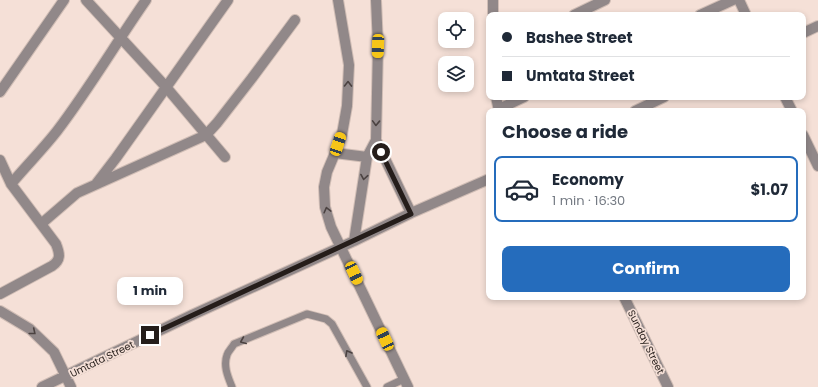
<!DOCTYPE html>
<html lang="en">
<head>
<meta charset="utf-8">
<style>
	:root { --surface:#fff; --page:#f6f6f7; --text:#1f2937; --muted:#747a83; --line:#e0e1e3; --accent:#256cbc }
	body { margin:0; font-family:Poppins,sans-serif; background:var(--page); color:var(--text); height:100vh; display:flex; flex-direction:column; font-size:15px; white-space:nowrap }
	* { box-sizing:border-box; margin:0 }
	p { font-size:13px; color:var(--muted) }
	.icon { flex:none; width:22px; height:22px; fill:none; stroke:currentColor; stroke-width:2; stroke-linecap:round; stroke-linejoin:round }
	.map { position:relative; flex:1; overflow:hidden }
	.side { position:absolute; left:486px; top:108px; width:320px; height:192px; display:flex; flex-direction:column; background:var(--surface); border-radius:8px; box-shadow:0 2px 6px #0003 }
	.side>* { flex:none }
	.top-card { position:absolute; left:486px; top:12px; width:320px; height:88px; border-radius:8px; box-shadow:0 2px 6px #0003; display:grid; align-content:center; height:88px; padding:0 16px; background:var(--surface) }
	.controls { position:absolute; left:438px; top:12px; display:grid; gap:8px }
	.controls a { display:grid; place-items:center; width:36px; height:36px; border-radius:8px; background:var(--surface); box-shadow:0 2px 6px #0003; font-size:20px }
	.end { position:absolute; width:18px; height:18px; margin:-9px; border:5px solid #251d1a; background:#fff; box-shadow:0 0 0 2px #fff }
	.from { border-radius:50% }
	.bubble { position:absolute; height:28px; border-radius:8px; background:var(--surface); box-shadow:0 2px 6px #0003; font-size:13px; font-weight:700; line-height:28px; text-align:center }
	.car { position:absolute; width:12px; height:24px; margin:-12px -6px; border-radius:5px; box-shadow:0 0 3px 1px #0007; background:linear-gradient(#f5c518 24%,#345 0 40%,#f5c518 0 76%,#345 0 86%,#f5c518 0) }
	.top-card b { display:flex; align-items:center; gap:14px; height:38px; font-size:15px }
	.top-card b+b { border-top:1px solid var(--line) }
	.top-card i { width:10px; height:10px; background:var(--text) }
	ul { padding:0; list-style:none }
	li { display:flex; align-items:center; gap:12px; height:66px; margin:0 8px 6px; padding:0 8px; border:2px solid transparent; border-radius:8px }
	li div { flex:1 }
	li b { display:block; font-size:15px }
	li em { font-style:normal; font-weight:700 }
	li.selected { border-color:var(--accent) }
	li>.icon { width:36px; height:36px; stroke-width:1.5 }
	h2 { padding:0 16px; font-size:18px; line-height:48px }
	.cta { display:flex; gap:8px; margin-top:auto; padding:8px 16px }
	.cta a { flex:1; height:46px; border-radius:8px; background:var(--accent); color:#fff; font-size:16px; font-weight:700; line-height:46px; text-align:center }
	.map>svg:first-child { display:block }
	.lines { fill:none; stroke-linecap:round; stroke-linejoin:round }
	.lane-casing { stroke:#d0bdb5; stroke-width:9 }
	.street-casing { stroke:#d0bdb5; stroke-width:12 }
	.lane { stroke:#918889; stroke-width:7 }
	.street { stroke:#918889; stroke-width:10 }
	.oneway { stroke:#4b4241 }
	.route { stroke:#251d1a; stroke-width:5 }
	.labels { text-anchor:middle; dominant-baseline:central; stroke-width:3.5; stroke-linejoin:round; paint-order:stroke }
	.street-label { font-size:10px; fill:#251d1a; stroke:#f5e0d7 }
</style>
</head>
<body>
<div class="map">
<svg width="818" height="387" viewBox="0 0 818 387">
	<rect width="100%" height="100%" fill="#f5e0d7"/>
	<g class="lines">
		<!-- lane casing -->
		<g class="lane-casing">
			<path id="lane" d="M232,387C228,377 223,366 227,355C228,351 232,348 234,344L307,314L326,319L332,324L367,387
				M387,387L404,379"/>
		</g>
		<!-- street casing -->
		<g class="street-casing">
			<path id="street" d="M86,0L166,87L225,157
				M338,0L349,65L348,85L347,106L342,134L335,153L327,172L324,187L325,207L331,227L408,387
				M493,0V15
				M739,0L746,15
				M574,15L605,0
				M700,15L733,0
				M803,33L818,26
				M0,92L64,0
				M496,97L499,111
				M785,97L792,111
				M499,109L524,97
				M635,111L664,97
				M803,135L818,166
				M376,140L411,213
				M335,153L367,157
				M0,160L11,184L56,244C60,254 61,260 52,266L0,294
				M11,184C26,166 43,149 57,131C89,89 116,43 146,0
				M96,184L116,158L228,0
				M41,224L77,193L206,135L217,123L252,78L295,20
				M354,241L367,157L376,140L378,46L376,0
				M624,297L668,387
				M0,311L30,329L54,352L71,387
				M42,387L192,315L354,241L411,213L489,179"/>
		</g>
		<!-- lane -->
		<use href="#lane" class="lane"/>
		<!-- street -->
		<use href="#street" class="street"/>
	</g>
	<!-- one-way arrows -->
	<defs><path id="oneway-chevron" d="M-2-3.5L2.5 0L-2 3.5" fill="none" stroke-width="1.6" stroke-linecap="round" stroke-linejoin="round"/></defs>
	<g class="oneway">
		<use href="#oneway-chevron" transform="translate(348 84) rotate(-89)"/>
		<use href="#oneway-chevron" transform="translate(376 123) rotate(92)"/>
		<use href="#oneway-chevron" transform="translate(364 177) rotate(99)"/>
		<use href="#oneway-chevron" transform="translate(327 210) rotate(-104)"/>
		<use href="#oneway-chevron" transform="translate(33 332) rotate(39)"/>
		<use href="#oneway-chevron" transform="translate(243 341) rotate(157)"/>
		<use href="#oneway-chevron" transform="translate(348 353) rotate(-119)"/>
	</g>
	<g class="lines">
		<!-- route -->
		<path class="route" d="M150,335L411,214L381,152"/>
	</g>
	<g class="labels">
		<!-- street labels -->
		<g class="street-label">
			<text transform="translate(646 342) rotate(64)">Sunday Street</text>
			<text transform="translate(102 359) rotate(-26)">Umtata Street</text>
		</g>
	</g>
</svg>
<div class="controls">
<a><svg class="icon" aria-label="locate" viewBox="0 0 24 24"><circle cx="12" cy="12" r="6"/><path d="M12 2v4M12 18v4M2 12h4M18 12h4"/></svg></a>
<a><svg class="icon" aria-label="layers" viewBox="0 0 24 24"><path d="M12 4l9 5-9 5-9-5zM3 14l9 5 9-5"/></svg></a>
</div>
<i class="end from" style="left:381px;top:152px"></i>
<i class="end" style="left:150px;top:335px"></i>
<div class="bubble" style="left:117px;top:277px;width:66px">1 min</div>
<i class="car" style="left:378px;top:46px;rotate:182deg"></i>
<i class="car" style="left:338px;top:144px;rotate:18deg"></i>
<i class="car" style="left:354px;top:273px;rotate:155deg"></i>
<i class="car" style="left:385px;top:339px;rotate:335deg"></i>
<div class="top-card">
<b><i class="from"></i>Bashee Street</b>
<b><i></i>Umtata Street</b>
</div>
<section class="side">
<h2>Choose a ride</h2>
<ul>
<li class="selected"><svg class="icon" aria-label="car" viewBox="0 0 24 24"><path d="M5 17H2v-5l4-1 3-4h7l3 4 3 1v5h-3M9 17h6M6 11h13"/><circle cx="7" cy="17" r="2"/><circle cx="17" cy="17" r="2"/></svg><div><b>Economy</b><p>1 min · 16:30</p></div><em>$1.07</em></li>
</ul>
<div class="cta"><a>Confirm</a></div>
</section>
</div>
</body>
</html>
